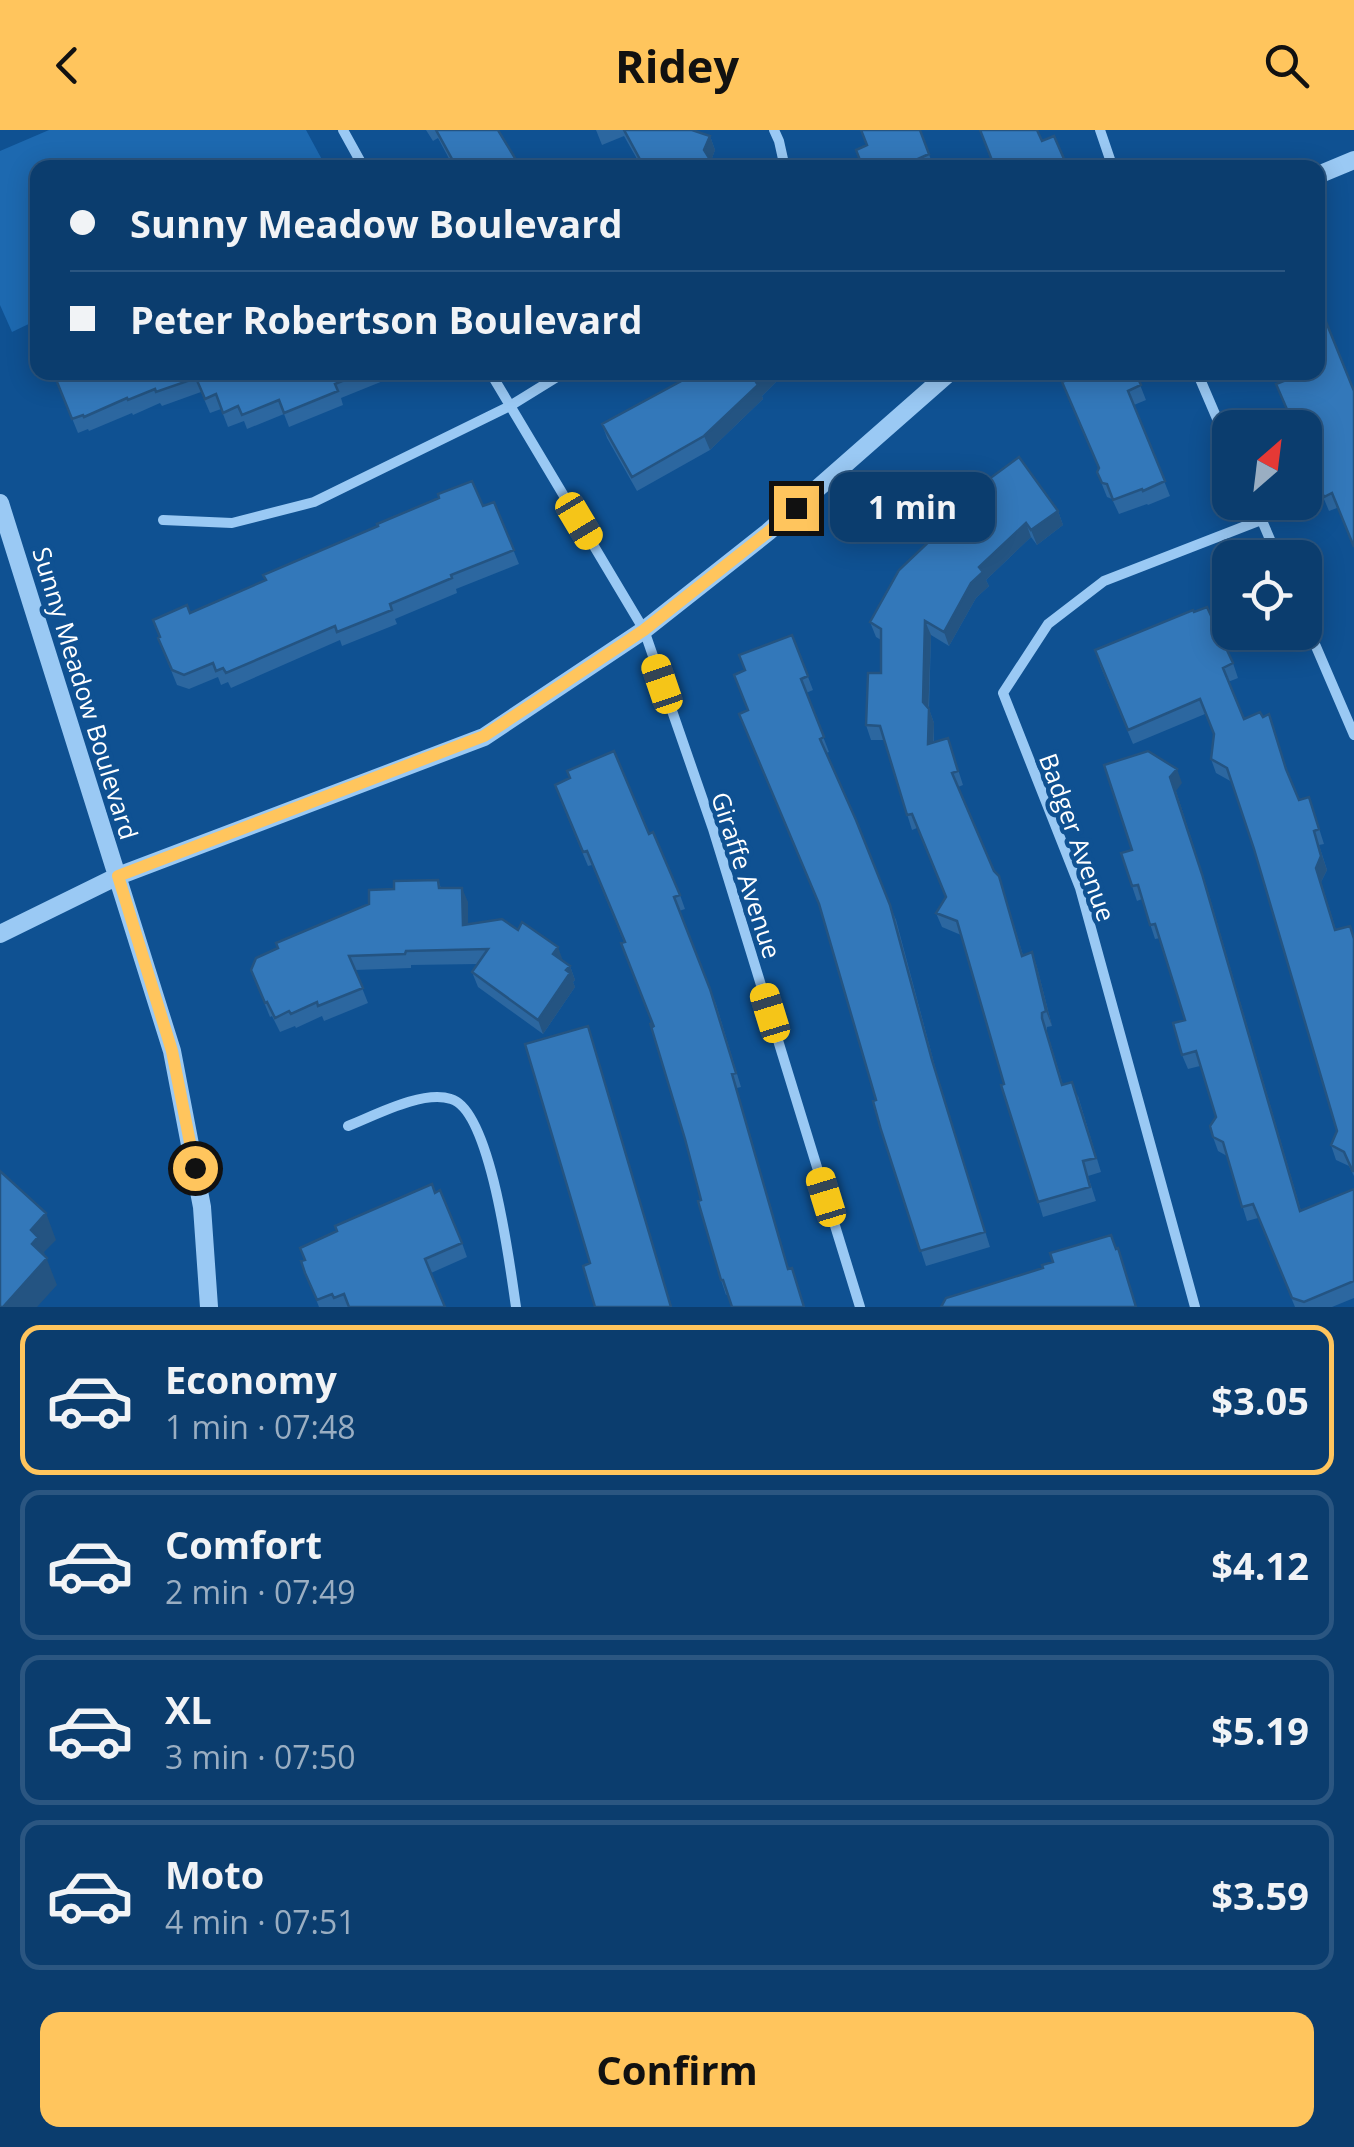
<!DOCTYPE html>
<html lang="en">
<head>
<meta charset="utf-8">
<style>
	:root { --surface:#0b3d6e; --page:#194876; --text:#f1f3f6; --muted:#9aaec2; --line:#2b5681; --accent:#ffc55d }
	body { margin:0; font-family:"Open Sans",sans-serif; background:var(--page); color:var(--text); height:100vh; display:flex; flex-direction:column; font-size:38px; white-space:nowrap }
	* { box-sizing:border-box; margin:0 }
	p { font-size:32px; color:var(--muted) }
	.icon { flex:none; width:55px; height:55px; fill:none; stroke:currentColor; stroke-width:2; stroke-linecap:round; stroke-linejoin:round }
	.map { position:relative; height:1177px; overflow:hidden }
	.sheet { display:flex; flex-direction:column; background:var(--surface); flex:1 }
	.sheet>* { flex:none }
	.hud { position:absolute; left:30px; top:30px; width:1295px; height:220px; border-radius:20px; box-shadow:0 5px 25px #0003,0 0 0 2px var(--line); display:grid; align-content:center; height:220px; padding:0 40px; background:var(--surface) }
	.needle { width:65px; rotate:28deg }
	.buttons { position:absolute; left:1212px; top:280px; display:grid; gap:20px }
	.buttons a { display:grid; place-items:center; width:110px; height:110px; border-radius:20px; background:var(--surface); box-shadow:0 5px 25px #0003,0 0 0 2px var(--line); font-size:50px }
	.end { position:absolute; width:45px; height:45px; margin:-22px; border:12px solid #ffc55d; background:#111; box-shadow:0 0 0 5px #111 }
	.from { border-radius:50% }
	.bubble { position:absolute; height:70px; border-radius:20px; background:var(--surface); box-shadow:0 5px 25px #0003,0 0 0 2px var(--line); font-size:32px; font-weight:700; line-height:70px; text-align:center }
	.car { position:absolute; width:30px; height:60px; margin:-30px -15px; border-radius:12px; box-shadow:0 0 8px 2px #0007; background:linear-gradient(#f5c518 24%,#345 0 40%,#f5c518 0 76%,#345 0 86%,#f5c518 0) }
	.hud b { display:flex; align-items:center; gap:35px; height:95px; font-size:38px }
	.hud b+b { border-top:2px solid var(--line) }
	.hud i { width:25px; height:25px; background:var(--text) }
	ul { padding:18px 0 0; list-style:none }
	li { display:flex; align-items:center; gap:30px; height:150px; margin:0 20px 15px; padding:0 20px; border:5px solid var(--line); border-radius:20px }
	li div { flex:1 }
	li b { display:block; font-size:38px }
	li em { font-style:normal; font-weight:700 }
	li.selected { border-color:var(--accent) }
	li>.icon { width:90px; height:90px; stroke-width:1.5 }
	.cta { display:flex; gap:20px; margin-top:auto; padding:20px 40px }
	.cta a { flex:1; height:115px; border-radius:20px; background:var(--accent); color:#111; font-size:40px; font-weight:700; line-height:115px; text-align:center }
	header { display:flex; justify-content:space-between; align-items:center; height:130px; padding:0 40px; background:var(--accent); color:#111; font-size:45px; font-weight:700 }
	.map>svg:first-child { display:block }
	.green { fill:#1d69b0 }
	.lines { fill:none; stroke-linecap:round; stroke-linejoin:round }
	.minor { stroke:#9ac9f4; stroke-width:10 }
	.tertiary { stroke:#9ac9f4; stroke-width:18 }
	.wall { fill:#2c67a0 }
	.shaded-wall { fill:#245482 }
	.building { fill:#3378ba; stroke:#245482; stroke-width:2.5 }
	.route { stroke:#ffc55d; stroke-width:12 }
	.labels { text-anchor:middle; dominant-baseline:central; stroke-width:9; stroke-linejoin:round; paint-order:stroke }
	.street-label { font-size:25px; fill:#fff; stroke:#0f5192 }
</style>
</head>
<body>
<header><svg class="icon" aria-label="back" viewBox="0 0 24 24"><path d="M15 5l-7 7 7 7"/></svg>Ridey<svg class="icon" aria-label="search" viewBox="0 0 24 24"><circle cx="10" cy="10" r="6"/><path d="M15 15l6 6"/></svg></header>
<div class="map">
<svg width="1354" height="1177" viewBox="0 0 1354 1177">
	<rect width="100%" height="100%" fill="#0f5192"/>
	<!-- green -->
	<path class="green" d="M49,0H306L326,37L38,38L37,190L12,202L0,175V21Z"/>
	<g class="lines">
		<!-- minor -->
		<path class="minor" d="M343,0L364,38
			M774,0L779,11L785,38
			M1100,0L1113,38
			M490,242L644,500L713,699L860,1177
			M1197,242L1230,319
			M1254,372L1278,428
			M163,390L232,393L314,372L510,276L565,242
			M1305,491L1354,605
			M348,996C376,985 422,960 451,969C491,980 510,1137 516,1177
			M1195,1177L1080,758L1003,563L1048,494L1104,451L1261,390"/>
		<!-- tertiary -->
		<path class="tertiary" d="M1318,45L1354,30
			M0,373L172,921L202,1077L209,1177
			M0,804L118,746L484,607L644,500L768,402L950,242"/>
	</g>
	<!-- wall -->
	<path class="wall" d="M426,0H498L521,38H454L438,8L433,11Z
		M596,0H692L710,6L715,20L711,31L713,38H638L641,36L624,6L602,15Z
		M920,0L934,38H862L856,20Z
		M53,242H394L391,244L393,247L341,268L343,275L289,297L284,284L247,299L244,291L228,297L221,279L210,283L201,262L162,276L160,273L133,285L132,283L89,301L88,299L78,303Z
		M697,242H786L762,266L763,269L710,320L637,361L607,308L602,294Z
		M1135,242L1146,270L1134,275L1170,366L1148,375L1147,374L1119,384L1112,369L1107,367L1097,342L1099,339L1062,252Z
		M1318,242L1337,378L1329,381L1305,324V298H1294L1276,254L1289,249Z
		M970,363L1058,381L1063,395L1037,415L1031,407L986,450L989,456L976,468L949,516L931,505L929,579L934,593V613L948,608L963,655L958,657L994,741L999,746L1023,825L1032,822L1037,837L1052,896L1047,897V902L1063,955L1078,966L1101,1042L1088,1046L1096,1071L1043,1087L961,805L942,797L936,783L946,768L917,698L912,700L884,610H871L866,595L881,543V510L876,507L870,492L973,371Z
		M494,372L519,434L456,459L457,463L395,489L397,494L342,516L340,510L231,558L228,552L221,555L218,547L189,559L177,555L158,508L190,483Z
		M792,505L813,560L806,563L829,622L826,623L896,790L937,944L990,1117L926,1136L881,1000L876,970L821,780L745,540Z
		M1233,533L1238,548L1228,552L1244,589L1263,587L1269,584L1289,646L1299,670L1309,667L1324,714L1319,715L1327,740L1321,752L1336,800L1354,807V1046L1349,1036L1336,1030L1331,1015L1337,1001L1254,719L1232,652L1216,643L1211,629L1214,605L1205,584L1133,614L1100,535Z
		M1182,653L1176,661L1207,758L1301,1081L1354,1059V1168L1332,1177H1295L1258,1088L1247,1091L1227,1026L1218,1021L1213,1007L1216,987L1200,936L1188,939L1182,925L1185,890L1160,808L1155,809L1142,769L1137,771L1132,756V720Z
		M560,669L649,704L680,765L685,779L679,781L716,874L741,957L737,958L728,1164L726,1165L721,1150L701,1070L654,896L624,812L592,735L588,736Z
		M438,750L441,758L468,772V794L563,831L570,836L575,850L573,852L575,857L543,904L478,857L472,842L478,834L411,835V838L355,840L368,873L324,891L322,886L296,898L295,896L280,902L272,886L270,887L251,840L394,759Z
		M435,1063L462,1113L467,1127L431,1143L445,1177H319L301,1131L304,1130L300,1118Z"/>
	<!-- shaded-wall -->
	<path class="shaded-wall" d="M710,6L715,20L711,31L704,20Z
		M766,242H786L762,266L763,269L710,320L704,306Z
		M1058,381L1063,395L1037,415L1031,400Z
		M1026,393L1031,407L986,450L989,456L976,468L949,516L944,502L979,437Z
		M925,491L931,505L928,587L923,572Z
		M929,579L934,593L933,628L928,614Z
		M1177,639L1182,653L1176,661L1207,758L1305,1096L1170,647Z
		M1314,701L1327,740L1321,752L1341,815L1316,738Z
		M462,758L468,772V809L463,795Z
		M890,775L937,944L990,1117L932,930Z
		M558,817L563,831L553,824Z
		M1032,822L1037,837L1052,896L1046,881Z
		M570,836L575,850L573,852L575,857L543,904L538,890Z
		M588,896L593,911L672,1177H671Z
		M732,944L737,958L793,1153L788,1139Z
		M46,1083L56,1110L44,1122L57,1155L37,1177H3L32,1114L31,1100Z"/>
	<!-- building -->
	<path class="building" d="M436,0H498L521,38H457Z
		M624,0H692L710,6L704,20L711,31L700,38H638L643,35Z
		M861,0H920L929,24L898,38H863L856,20L867,15Z
		M980,0H1037L1042,11L1054,6L1068,38H995Z
		M1318,172L1354,261V417L1332,363L1324,367L1305,322V298H1295L1276,254L1289,249L1287,242H1318Z
		M53,242H364L335,254L338,261L284,283L279,270L242,285L238,276L223,283L216,264L205,269L196,248L156,262L155,259L128,270L127,268L84,287L83,285L72,289Z
		M698,242H766L756,252L758,255L704,306L632,347L602,294Z
		M1084,242H1135L1141,255L1128,261L1165,351L1143,361L1142,359L1113,370L1107,354L1102,353L1097,342L1099,338L1062,252Z
		M1019,327L1058,381L1031,400L1026,393L979,437L983,442L971,453L944,502L925,491L923,572L929,579L928,614L948,608L958,641L952,643L994,741L999,746L1022,826L1032,822L1046,881L1042,883V888L1062,955L1072,952L1096,1028L1083,1031L1090,1057L1038,1072L1001,955L1004,954L957,791L936,783L946,767L912,684L907,685L880,596L866,595L868,543H881V499L870,492L899,440L974,369L970,363Z
		M472,351L483,376L494,372L514,420L451,445L452,448L390,474L392,480L337,502L335,496L226,543L223,538L216,541L213,533L184,545L172,540L158,508L160,507L153,490L187,475L190,483L266,450L263,445L378,396L377,394L439,368L438,364Z
		M1207,477L1233,533L1223,538L1244,589L1260,582L1263,587L1269,584L1286,639L1299,670L1309,667L1319,699L1314,701L1321,726L1316,738L1335,800L1350,796L1354,809L1353,1042L1344,1022L1331,1015L1337,1001L1254,719L1227,638L1211,629L1214,604L1200,569L1128,600L1095,520L1193,480L1194,482Z
		M792,505L808,546L801,549L824,607L820,609L856,690L890,775L932,930L985,1102L920,1121L881,1000L873,971L876,970L819,774L739,584L748,580L734,545L745,540L739,525Z
		M614,621L649,704L653,702L680,765L674,767L710,859L736,943L732,944L788,1139L792,1138L804,1177H732L723,1150H721L698,1071L701,1070L685,1009L650,893L654,897L621,813L625,812L587,721L583,722L555,655L570,648L567,641Z
		M1148,621L1177,639L1170,647L1202,744L1300,1081L1354,1059V1151L1304,1172L1292,1168L1253,1074L1242,1077L1223,1012L1213,1007L1210,996L1216,987L1196,921L1182,925L1173,893L1185,890L1155,794L1150,795L1138,755L1132,756L1121,723L1132,720L1104,635Z
		M438,750L439,758H462L463,795L502,789L518,800L522,792L558,817L553,824L570,836L566,840L570,843L538,890L472,842L488,819L406,821L405,824L349,826L363,858L318,876L317,872L291,884L289,881L275,888L267,872L265,873L251,840L256,828L278,818L276,813L369,774V760L394,759V751Z
		M588,896L671,1177H595L583,1136L590,1133L525,914Z
		M0,1041L46,1083L31,1100L38,1107L32,1114L47,1128L3,1177H0Z
		M432,1054L435,1063L440,1060L462,1113L425,1129L445,1177H349L344,1164L334,1168L332,1164L317,1170L305,1143L301,1131L305,1130L300,1118L337,1101L335,1096Z
		M1111,1105L1116,1119L1118,1118L1136,1177H941L946,1168L1043,1138L1042,1135L1053,1132L1050,1123Z"/>
	<g class="lines">
		<!-- route -->
		<path class="route" d="M195,1038L172,921L118,746L484,606L644,500L768,402L796,378"/>
	</g>
	<g class="labels">
		<!-- street labels -->
		<g class="street-label">
			<text transform="translate(86 563) rotate(73)">Sunny Meadow Boulevard</text>
			<text transform="translate(1078 707) rotate(70)">Badger Avenue</text>
			<text transform="translate(747 745) rotate(72)">Giraffe Avenue</text>
		</g>
	</g>
</svg>
<div class="buttons">
<a><svg class="needle" viewBox="-14 -14 28 28"><path d="M0-13l5 13h-10z" fill="#e53935"/><path d="M0 13l5-13h-10z" fill="#9aaec2"/></svg></a>
<a><svg class="icon" aria-label="locate" viewBox="0 0 24 24"><circle cx="12" cy="12" r="6"/><path d="M12 2v4M12 18v4M2 12h4M18 12h4"/></svg></a>
</div>
<i class="end from" style="left:195px;top:1038px"></i>
<i class="end" style="left:796px;top:378px"></i>
<div class="bubble" style="left:830px;top:342px;width:165px">1 min</div>
<i class="car" style="left:579px;top:391px;rotate:149deg"></i>
<i class="car" style="left:662px;top:554px;rotate:341deg"></i>
<i class="car" style="left:770px;top:883px;rotate:343deg"></i>
<i class="car" style="left:826px;top:1067px;rotate:343deg"></i>
<div class="hud">
<b><i class="from"></i>Sunny Meadow Boulevard</b>
<b><i></i>Peter Robertson Boulevard</b>
</div>
</div>
<section class="sheet">
<ul>
<li class="selected"><svg class="icon" aria-label="car" viewBox="0 0 24 24"><path d="M5 17H2v-5l4-1 3-4h7l3 4 3 1v5h-3M9 17h6M6 11h13"/><circle cx="7" cy="17" r="2"/><circle cx="17" cy="17" r="2"/></svg><div><b>Economy</b><p>1 min · 07:48</p></div><em>$3.05</em></li>
<li><svg class="icon" aria-label="car" viewBox="0 0 24 24"><path d="M5 17H2v-5l4-1 3-4h7l3 4 3 1v5h-3M9 17h6M6 11h13"/><circle cx="7" cy="17" r="2"/><circle cx="17" cy="17" r="2"/></svg><div><b>Comfort</b><p>2 min · 07:49</p></div><em>$4.12</em></li>
<li><svg class="icon" aria-label="car" viewBox="0 0 24 24"><path d="M5 17H2v-5l4-1 3-4h7l3 4 3 1v5h-3M9 17h6M6 11h13"/><circle cx="7" cy="17" r="2"/><circle cx="17" cy="17" r="2"/></svg><div><b>XL</b><p>3 min · 07:50</p></div><em>$5.19</em></li>
<li><svg class="icon" aria-label="car" viewBox="0 0 24 24"><path d="M5 17H2v-5l4-1 3-4h7l3 4 3 1v5h-3M9 17h6M6 11h13"/><circle cx="7" cy="17" r="2"/><circle cx="17" cy="17" r="2"/></svg><div><b>Moto</b><p>4 min · 07:51</p></div><em>$3.59</em></li>
</ul>
<div class="cta"><a>Confirm</a></div>
</section>
</body>
</html>
